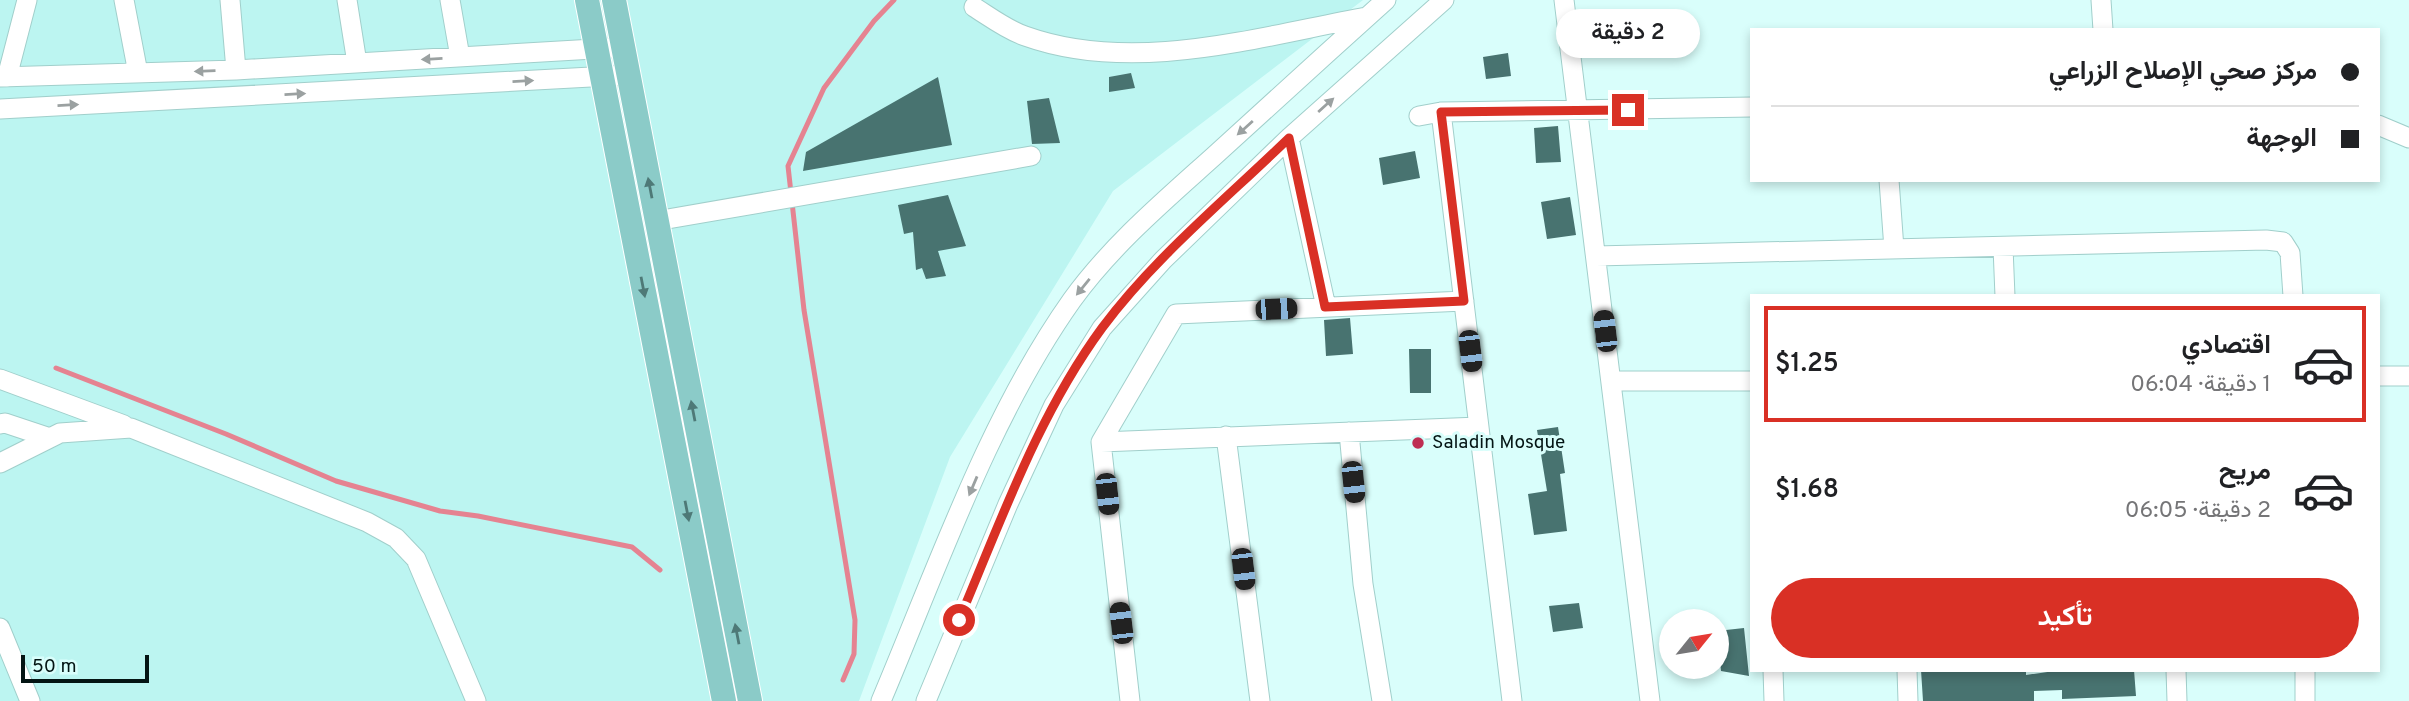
<!DOCTYPE html>
<html lang="ar">
<head>
<meta charset="utf-8">
<style>
	:root { --surface:#fff; --page:#f6f6f6; --text:#202124; --muted:#757577; --line:#e0e0e0; --accent:#d93025 }
	body { margin:0; font-family:Overpass,Vazirmatn,sans-serif; background:var(--page); color:var(--text); direction:rtl; height:100vh; display:flex; flex-direction:column; font-size:26px; white-space:nowrap }
	* { box-sizing:border-box; margin:0 }
	p { font-size:23px; color:var(--muted) }
	.icon { flex:none; width:38px; height:38px; fill:none; stroke:currentColor; stroke-width:2; stroke-linecap:round; stroke-linejoin:round }
	.map { position:relative; flex:1; overflow:hidden; direction:ltr }
	.panel { position:absolute; left:1750px; top:294px; width:630px; height:378px; display:flex; flex-direction:column; background:var(--surface); border-radius:0px; box-shadow:0 4px 10px #0003; direction:rtl }
	.panel>* { flex:none }
	.top-card { position:absolute; left:1750px; top:28px; width:630px; height:154px; border-radius:0px; box-shadow:0 4px 10px #0003; direction:rtl; display:grid; align-content:center; height:154px; padding:0 21px; background:var(--surface) }
	.needle { width:46px; rotate:60deg }
	.buttons { position:absolute; left:1659px; top:609px; display:grid; gap:14px }
	.buttons a { display:grid; place-items:center; width:70px; height:70px; border-radius:50%; background:var(--surface); box-shadow:0 4px 10px #0003; font-size:35px }
	.scale { position:absolute; left:21px; bottom:18px; width:128px; box-sizing:border-box; padding-left:7px; border:4px solid #041514; border-top:0; font-size:19px; line-height:24px; white-space:nowrap; color:#041514; -webkit-text-stroke:5px #d9fefb; paint-order:stroke }
	.end { position:absolute; width:32px; height:32px; margin:-16px; border:9px solid #d93025; background:#fff; box-shadow:0 0 0 4px #fff }
	.from { border-radius:50% }
	.bubble { position:absolute; height:49px; border-radius:24px; background:var(--surface); box-shadow:0 4px 10px #0003; font-size:23px; font-weight:600; line-height:49px; text-align:center; direction:rtl }
	.car { position:absolute; width:21px; height:42px; margin:-21px -10px; border-radius:9px; box-shadow:0 0 5px 2px #0007; background:linear-gradient(#222 24%,#8ab4d8 0 40%,#222 0 76%,#8ab4d8 0 86%,#222 0) }
	.top-card b { display:flex; align-items:center; gap:24px; height:66px; font-size:26px }
	.top-card b+b { border-top:2px solid var(--line) }
	.top-card i { width:18px; height:18px; background:var(--text) }
	ul { padding:12px 0 0; list-style:none }
	li { display:flex; align-items:center; gap:21px; height:116px; margin:0 14px 10px; padding:0 7px; border:4px solid transparent; border-radius:0px }
	li div { flex:1 }
	li b { display:block; font-size:26px }
	li em { font-style:normal; font-weight:600 }
	li.selected { border-color:var(--accent) }
	li>.icon { width:63px; height:63px; stroke-width:1.5 }
	.button { display:flex; gap:14px; margin-top:auto; padding:14px 21px }
	.button a { flex:1; height:80px; border-radius:42px; background:var(--accent); color:#fff; font-size:28px; font-weight:600; line-height:80px; text-align:center }
	.map>svg:first-child { display:block }
	.built { fill:#bcf5f1 }
	.lines { fill:none; stroke-linecap:round; stroke-linejoin:round }
	.stream { stroke:#e58391; stroke-width:5 }
	.building { fill:#487370 }
	.minor-casing { stroke:#a1cfcb; stroke-width:21 }
	.major-casing { stroke:#fff; stroke-width:26 }
	.minor { stroke:#fff; stroke-width:19 }
	.major { stroke:#8bcbc8; stroke-width:24 }
	.oneway { fill:#9ba1a1 }
	.oneway2 { fill:#4e7977 }
	.route { stroke:#d93025; stroke-width:9 }
	.poi-dot { fill:#be2e52; stroke:#d9fefb; stroke-width:2.5 }
	.labels { text-anchor:middle; dominant-baseline:central; stroke-width:6; stroke-linejoin:round; paint-order:stroke }
	.poi-label { font-size:19px; fill:#041514; stroke:#d9fefb; text-anchor:start }
</style>
</head>
<body>
<div class="map">
<svg width="2409" height="701" viewBox="0 0 2409 701">
	<rect width="100%" height="100%" fill="#d9fefb"/>
	<!-- built -->
	<path class="built" d="M0,0H1363L1113,191L950,457L859,701H0Z"/>
	<g class="lines">
		<!-- stream -->
		<path class="stream" d="M56,368L226,434L336,481L440,511L478,516L632,547L660,570
			M843,680L854,654L855,620L804,310L788,166L824,88L874,21L894,0"/>
	</g>
	<!-- building -->
	<path class="building" d="M1508,53L1511,76L1486,79L1483,57Z
		M1131,73L1135,88L1109,92V77Z
		M938,77L952,145L803,171L806,152Z
		M1049,98L1060,143L1032,144L1027,101Z
		M1558,126L1561,162L1536,163L1534,128Z
		M1415,151L1420,178L1383,185L1379,158Z
		M948,195L966,246L938,251L946,276L926,279L922,268L916,270L913,232L904,234L898,205Z
		M1570,197L1576,235L1547,239L1541,202Z
		M1350,318L1353,354L1326,356L1324,320Z
		M1409,349H1431V393H1410Z
		M1558,427L1565,473L1560,474L1567,531L1534,535L1528,494L1547,491L1537,430Z
		M1579,603L1583,628L1553,632L1549,606Z
		M1744,628L1749,676L1721,671L1717,631Z
		M1921,670H2026V675L2061,670H2134L2136,696L2062,699V690L2034,691V701H1923Z"/>
	<g class="lines">
		<!-- minor casing -->
		<g class="minor-casing">
			<path id="minor" d="M124,0L138,73
				M230,0L236,70
				M347,0L357,63
				M450,0L460,57
				M1564,0L1650,701
				M2101,0L2103,30
				M974,7C990,17 1007,30 1025,36C1134,75 1257,37 1366,17
				M0,77L236,70L611,48
				M7,77L27,0
				M0,109L628,75
				M1441,112L1512,701
				M1419,116L1441,112L1752,107
				M2378,125L2409,138
				M1289,138L1326,307
				M1889,180L1894,249
				M656,221L1031,156
				M2003,247L2005,296
				M1596,256L2266,240L2283,242L2290,253L2293,296
				M2378,376H2409
				M0,379L124,425
				M1611,381H1752
				M0,424L5,423L50,438
				M1349,432L1363,584L1382,701
				M1226,436L1260,701
				M1101,442L1479,427
				M0,463L60,433L131,428L367,522L396,538L416,559L476,701
				M0,628L30,701
				M1773,670L1774,701
				M1907,670L1908,701
				M2176,670L2177,701
				M2305,670V701
				M881,701C937,569 989,417 1072,300C1111,246 1164,201 1213,157C1271,104 1328,52 1386,0
				M926,701L1008,504L1054,405L1102,328L1163,260L1289,138L1444,0
				M1130,701L1101,442L1176,314L1464,301"/>
		</g>
		<!-- major casing -->
		<g class="major-casing">
			<path id="major" d="M587,0L724,701
				M614,0L750,701"/>
		</g>
		<!-- minor -->
		<use href="#minor" class="minor"/>
		<!-- major -->
		<use href="#major" class="major"/>
	</g>
	<!-- one-way arrows -->
	<defs><path id="oneway-solid" d="M-6-.8H1V-3.2L6.5 0L1 3.2V.8H-6Z" transform="scale(1.75)"/></defs>
	<g class="oneway">
		<use href="#oneway-solid" transform="translate(432 59) rotate(177)"/>
		<use href="#oneway-solid" transform="translate(205 71) rotate(178)"/>
		<use href="#oneway-solid" transform="translate(523 81) rotate(-3)"/>
		<use href="#oneway-solid" transform="translate(295 94) rotate(-3)"/>
		<use href="#oneway-solid" transform="translate(68 105) rotate(-3)"/>
		<use href="#oneway-solid" transform="translate(1326 105) rotate(-42)"/>
		<use href="#oneway-solid" transform="translate(1245 128) rotate(138)"/>
		<use href="#oneway-solid" transform="translate(1083 287) rotate(129)"/>
		<use href="#oneway-solid" transform="translate(973 486) rotate(113)"/>
	</g>
	<g class="oneway2">
		<use href="#oneway-solid" transform="translate(650 188) rotate(-101)"/>
		<use href="#oneway-solid" transform="translate(643 287) rotate(79)"/>
		<use href="#oneway-solid" transform="translate(693 411) rotate(-101)"/>
		<use href="#oneway-solid" transform="translate(687 511) rotate(79)"/>
		<use href="#oneway-solid" transform="translate(737 634) rotate(-101)"/>
	</g>
	<g class="lines">
		<!-- route -->
		<path class="route" d="M959,620C1001,521 1038,415 1102,328C1154,258 1226,199 1289,138L1325,307L1464,301L1441,112L1628,110"/>
	</g>
	<!-- markers -->
	<circle class="poi-dot" cx="1418" cy="443" r="7"/>
	<g class="labels">
		<!-- poi labels -->
		<g class="poi-label">
			<text x="1432" y="443">Saladin Mosque</text>
		</g>
	</g>
</svg>
<div class="buttons">
<a><svg class="needle" viewBox="-14 -14 28 28"><path d="M0-13l5 13h-10z" fill="#e53935"/><path d="M0 13l5-13h-10z" fill="#757577"/></svg></a>
</div>
<div class="scale">50 m</div>
<i class="end from" style="left:959px;top:620px"></i>
<i class="end" style="left:1628px;top:110px"></i>
<div class="bubble" style="left:1556px;top:9px;width:144px">2 دقيقة</div>
<i class="car" style="left:1276px;top:309px;rotate:88deg"></i>
<i class="car" style="left:1605px;top:331px;rotate:353deg"></i>
<i class="car" style="left:1470px;top:351px;rotate:173deg"></i>
<i class="car" style="left:1353px;top:482px;rotate:174deg"></i>
<i class="car" style="left:1107px;top:494px;rotate:174deg"></i>
<i class="car" style="left:1243px;top:569px;rotate:173deg"></i>
<i class="car" style="left:1121px;top:623px;rotate:353deg"></i>
<div class="top-card">
<b><i class="from"></i>مركز صحي الإصلاح الزراعي</b>
<b><i></i>الوجهة</b>
</div>
<section class="panel">
<ul>
<li class="selected"><svg class="icon" aria-label="car" viewBox="0 0 24 24"><path d="M5 17H2v-5l4-1 3-4h7l3 4 3 1v5h-3M9 17h6M6 11h13"/><circle cx="7" cy="17" r="2"/><circle cx="17" cy="17" r="2"/></svg><div><b>اقتصادي</b><p>1 دقيقة · 06:04</p></div><em>$1.25</em></li>
<li><svg class="icon" aria-label="car" viewBox="0 0 24 24"><path d="M5 17H2v-5l4-1 3-4h7l3 4 3 1v5h-3M9 17h6M6 11h13"/><circle cx="7" cy="17" r="2"/><circle cx="17" cy="17" r="2"/></svg><div><b>مريح</b><p>2 دقيقة · 06:05</p></div><em>$1.68</em></li>
</ul>
<div class="button"><a>تأكيد</a></div>
</section>
</div>
</body>
</html>
